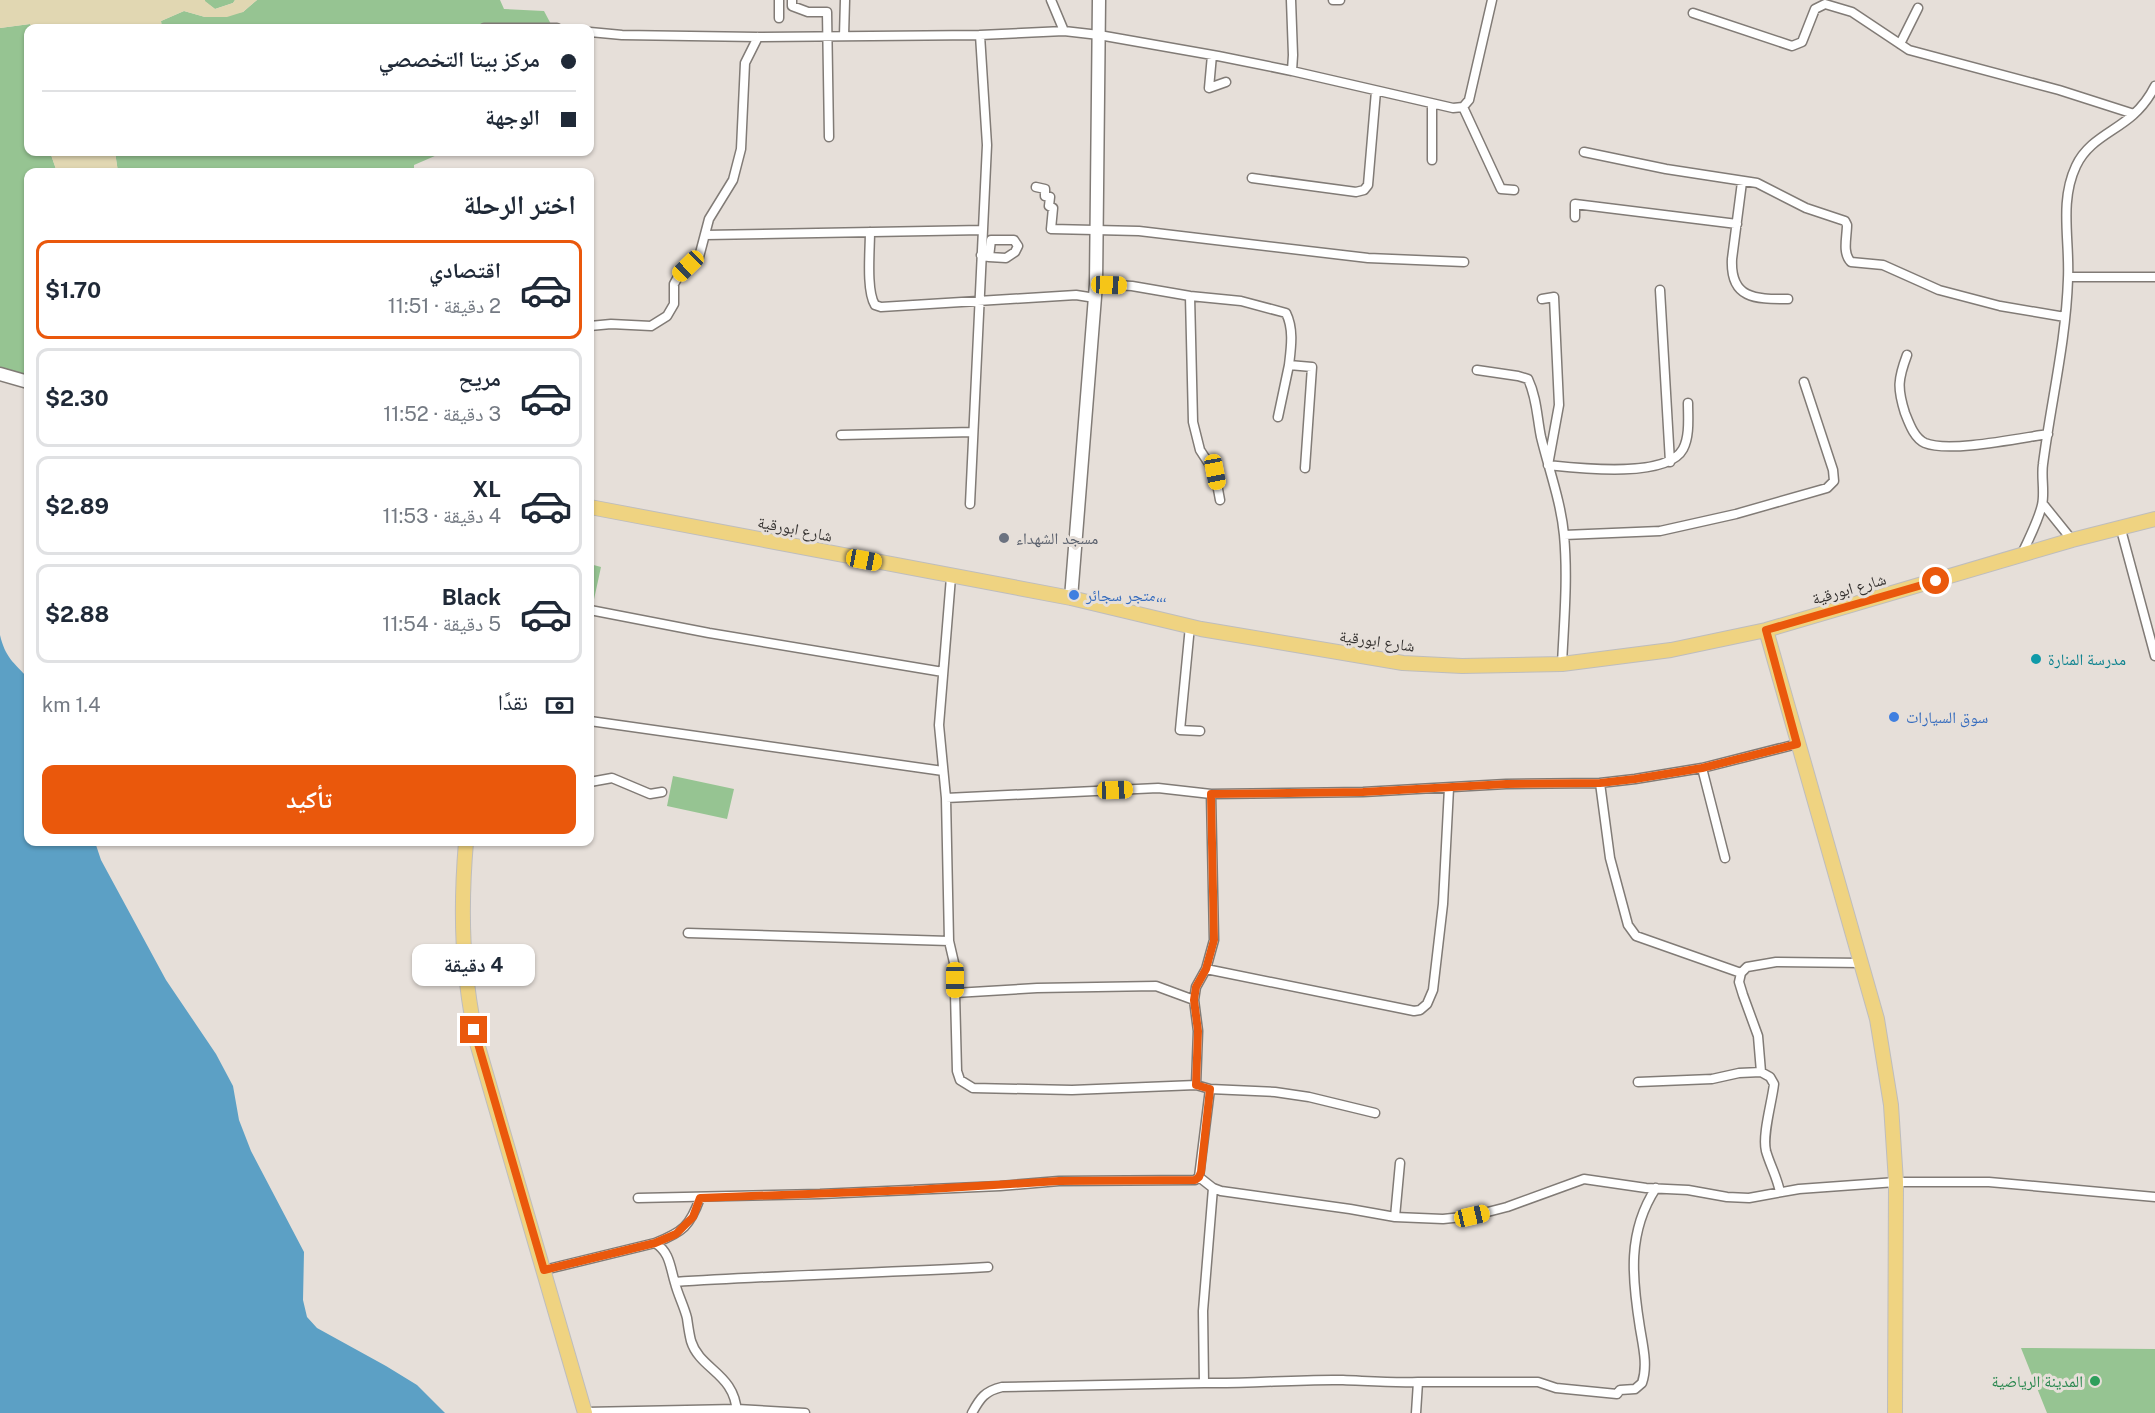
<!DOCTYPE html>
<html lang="ar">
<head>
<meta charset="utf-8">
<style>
	:root { --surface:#fff; --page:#f6f6f7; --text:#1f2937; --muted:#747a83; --line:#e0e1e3; --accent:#ea580c }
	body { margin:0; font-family:"Public Sans","Noto Naskh Arabic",sans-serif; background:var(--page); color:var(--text); direction:rtl; height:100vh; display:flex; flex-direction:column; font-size:22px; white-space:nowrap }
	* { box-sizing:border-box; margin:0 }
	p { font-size:20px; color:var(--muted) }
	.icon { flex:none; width:33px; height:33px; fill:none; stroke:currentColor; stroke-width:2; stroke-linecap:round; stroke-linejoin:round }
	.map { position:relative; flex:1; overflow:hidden; direction:ltr }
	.details { position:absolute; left:24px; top:168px; width:570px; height:678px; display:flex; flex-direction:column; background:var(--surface); border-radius:12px; box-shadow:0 2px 4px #0004; direction:rtl }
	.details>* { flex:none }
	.top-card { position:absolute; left:24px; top:24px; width:570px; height:132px; border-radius:12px; box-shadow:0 2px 4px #0004; direction:rtl; display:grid; align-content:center; height:132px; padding:0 18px; background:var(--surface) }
	.end { position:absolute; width:27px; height:27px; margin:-14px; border:8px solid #ea580c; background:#fff; box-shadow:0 0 0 3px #fff }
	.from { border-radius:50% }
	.bubble { position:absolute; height:42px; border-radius:12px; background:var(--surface); box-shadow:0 2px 4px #0004; font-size:20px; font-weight:700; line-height:42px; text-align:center; direction:rtl }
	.car { position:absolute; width:18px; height:36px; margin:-18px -9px; border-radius:8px; box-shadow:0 0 4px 2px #0007; background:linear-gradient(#f5c518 24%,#345 0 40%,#f5c518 0 76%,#345 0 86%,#f5c518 0) }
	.top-card b { display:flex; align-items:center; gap:21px; height:57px; font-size:22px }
	.top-card b+b { border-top:2px solid var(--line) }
	.top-card i { width:15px; height:15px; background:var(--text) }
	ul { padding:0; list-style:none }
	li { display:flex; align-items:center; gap:18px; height:99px; margin:0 12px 9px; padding:0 6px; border:3px solid var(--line); border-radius:12px }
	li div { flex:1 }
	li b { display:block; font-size:22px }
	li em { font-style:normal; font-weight:700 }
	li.on { border-color:var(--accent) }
	li>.icon { width:54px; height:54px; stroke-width:1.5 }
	h2 { padding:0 18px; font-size:27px; line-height:72px }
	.pay { display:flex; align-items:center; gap:15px; height:66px; padding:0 18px; font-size:22px }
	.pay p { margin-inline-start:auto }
	.button { display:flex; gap:12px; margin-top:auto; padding:12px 18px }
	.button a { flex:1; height:69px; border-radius:12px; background:var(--accent); color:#fff; font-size:24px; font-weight:700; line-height:69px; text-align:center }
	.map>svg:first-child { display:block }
	.green { fill:#96c492 }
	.sand { fill:#e1d7b2 }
	.water { fill:#5ca0c5 }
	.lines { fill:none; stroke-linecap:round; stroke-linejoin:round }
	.minor-casing { stroke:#817b76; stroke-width:11 }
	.secondary-casing { stroke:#817b76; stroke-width:15 }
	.primary-casing { stroke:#bebdbd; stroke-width:16 }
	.minor { stroke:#fff; stroke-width:8 }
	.secondary { stroke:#fff; stroke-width:12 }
	.primary { stroke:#efd381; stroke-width:14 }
	.route { stroke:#ea580c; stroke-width:8 }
	.worship-dot { fill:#6b7280; stroke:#e6dfd9; stroke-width:2 }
	.shop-dot { fill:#3f7fe0; stroke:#e6dfd9; stroke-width:2 }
	.culture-dot { fill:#0f9aa8; stroke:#e6dfd9; stroke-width:2 }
	.leisure-dot { fill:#2e9e5b; stroke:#e6dfd9; stroke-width:2 }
	.labels { text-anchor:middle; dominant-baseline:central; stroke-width:6; stroke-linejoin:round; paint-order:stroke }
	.street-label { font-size:16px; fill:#353230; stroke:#e6dfd9 }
	.worship-label { font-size:16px; fill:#5b616d; stroke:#e6dfd9; text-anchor:start }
	.shop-label { font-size:16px; fill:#366cbe; stroke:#e6dfd9; text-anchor:start }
	.culture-label { font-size:16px; fill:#0d838f; stroke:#e6dfd9; text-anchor:start }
	.leisure-label { font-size:16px; fill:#27864d; stroke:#e6dfd9; text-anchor:end }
</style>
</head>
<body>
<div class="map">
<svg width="2155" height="1413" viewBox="0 0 2155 1413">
	<rect width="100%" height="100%" fill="#e6dfd9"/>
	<!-- green -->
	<path class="green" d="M205,0H235L233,3L215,9L204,1Z
		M257,0H500L504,9L544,11L553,28H162L161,21L184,11L205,17L243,12Z
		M30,24L33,28H28V152H50L57,172H28V382L0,374V28Z
		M115,152H444L414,165V172H118Z
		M590,564L601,567L593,604L590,603Z
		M673,776L734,789L727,819L667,806Z
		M2021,1348L2155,1349V1413H2047Z"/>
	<!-- sand -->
	<path class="sand" d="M0,0H205V1L215,9L233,3L235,0H257L243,12L227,17H205L184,11L161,21L162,28H33L30,24L0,28Z
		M50,152H115L118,172H57Z"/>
	<!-- water -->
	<path class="water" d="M0,635C5,657 14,663 28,678V842H95L101,860L166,980L216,1054L233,1086L239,1120L251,1151L304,1252L303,1300L307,1317L317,1328L386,1366L417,1385L445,1413H0Z"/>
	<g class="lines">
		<!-- minor casing -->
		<g class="minor-casing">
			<path id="minor" d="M779,0V18
				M792,0V6L808,12H827L829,137
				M1051,0L1064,31
				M1291,0L1293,55L1292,71
				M1333,0H1340
				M1693,13L1792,46L1802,42L1815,9L1825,4L1852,12L1909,50L2059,90L2134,114
				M484,28H557
				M590,32L622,35L758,37L980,35L1064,31L1099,35L1218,56L1292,71L1453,108L1463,107L1469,100L1492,0
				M844,36L845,0
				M1900,44L1918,8
				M1212,55L1209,88L1226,82
				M1463,107L1501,189L1514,190
				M1584,152L1666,169L1757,183L1806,208L1845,221L1847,225C1847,237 1842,253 1851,262L1883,265L1939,290L2000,306L2065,317
				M1432,160V104
				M1252,178L1356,192L1364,190L1368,185L1376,91
				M1742,182L1732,259C1730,300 1757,299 1788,299
				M1036,187L1045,189V196L1050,197L1049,206L1053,208L1051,229L1139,231L1368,258L1464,262
				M1575,217V204L1737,224
				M870,232C870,250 866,291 875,305L881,307L1076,295L1095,298
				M705,235L983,230
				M981,255L989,257L991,240H1014L1018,246L1015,252L1006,258L989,257
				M2068,277H2155
				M1096,284L1132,286L1190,296L1241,301L1286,313C1294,329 1291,348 1289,365L1312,367L1305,468
				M1660,290L1670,462
				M1190,296L1193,422L1200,450L1215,473L1220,500
				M1542,299L1554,297L1559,405L1548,465C1577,468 1667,479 1683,449C1690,436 1688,417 1688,403
				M590,326L611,324L651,326L667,316L674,304V284L679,275L699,257L709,219L733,180L741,149L745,63L758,37
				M1907,355C1898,379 1897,388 1905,413C1909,423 1914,438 1925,443C1949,453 2020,438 2048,434
				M1477,370L1518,376L1528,379C1537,398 1537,418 1541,437C1549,470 1561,502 1564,535C1568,578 1564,621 1562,664
				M1278,417L1289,365
				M841,435L973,432
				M970,504L987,145L980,35
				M2043,504L2072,540
				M2120,526L2155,656
				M1564,535L1660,531L1736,514L1827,488L1834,481L1833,470L1804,382
				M2021,556C2028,540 2038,522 2042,505C2045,492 2041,477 2043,464C2051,402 2066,341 2068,279C2070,241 2059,202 2076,166C2088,140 2114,132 2133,115C2142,107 2150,96 2155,86
				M951,577L939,725L946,798L949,941L955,967V993L1037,988L1156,986L1194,1000L1198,1031L1196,1085L1210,1089L1199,1177L1213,1188L1221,1191L1350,1209L1395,1217L1443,1219L1472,1216L1507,1207L1584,1179L1646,1188L1688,1190L1727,1197L1749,1198L1799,1189L1896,1182H1989L2155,1197
				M590,610L709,633L943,672
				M1190,626L1180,730L1200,731
				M590,721L943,771
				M1702,768L1725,858
				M590,782L612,778L650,794L662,792
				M1600,783L1610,858L1628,925L1636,936L1741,973
				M946,798L1158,788L1211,794L1363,792L1506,784L1600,783L1635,779L1702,768L1797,744
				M688,933L949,941
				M1206,969L1414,1011L1420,1010L1427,1004L1433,990L1443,904L1449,788
				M955,993L957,1071L960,1080L973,1088L1072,1090L1196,1085
				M1194,1000L1196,987L1206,969L1214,940L1211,794
				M1761,1072L1758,1036L1743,995L1739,982L1741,973L1747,967L1776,962L1862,963
				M1638,1082L1712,1079L1739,1073L1761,1072L1770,1077L1774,1084C1772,1102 1762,1135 1766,1151C1770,1165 1777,1177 1780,1192
				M1210,1089L1275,1092L1309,1097L1375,1113
				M1213,1188L1203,1311L1204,1383C1250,1384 1297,1379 1343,1380C1368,1381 1393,1383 1418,1382
				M638,1198L820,1194L1000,1186L1059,1181L1195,1180L1199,1177
				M1395,1217L1400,1163
				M655,1243C683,1232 690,1226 700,1198
				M544,1270L655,1243C670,1252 670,1267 675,1283C678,1295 684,1306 687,1318C688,1325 689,1333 691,1341C700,1370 735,1373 737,1413
				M675,1282C779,1275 883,1273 988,1267
				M585,1412L737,1409L805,1413
				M972,1413C980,1398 985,1391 1002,1387L1204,1383
				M1416,1413L1418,1382H1538L1556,1388L1617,1394L1620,1390L1635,1389L1642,1383C1648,1366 1643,1346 1640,1328C1632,1278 1627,1232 1656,1188"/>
		</g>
		<!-- secondary casing -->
		<g class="secondary-casing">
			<path id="secondary" d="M0,374L28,382
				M1071,598L1096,284L1099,0"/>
		</g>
		<!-- primary casing -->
		<g class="primary-casing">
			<path id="primary" d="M590,507L1071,598L1201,629L1403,663L1462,666L1562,664L1671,650L1766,630L2072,540L2155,519
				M1766,630L1877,1019L1891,1105L1896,1182L1895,1413
				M466,842C460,913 462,973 477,1043L585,1413"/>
		</g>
		<!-- minor -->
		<use href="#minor" class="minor"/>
		<!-- secondary -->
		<use href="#secondary" class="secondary"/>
		<!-- primary -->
		<use href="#primary" class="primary"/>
	</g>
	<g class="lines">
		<!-- route -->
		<path class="route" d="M474,1030L544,1270L655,1243L676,1234L693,1217L700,1198L914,1190L1059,1181L1195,1180L1199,1177L1201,1172L1210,1089L1196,1085L1198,1031L1194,1000L1196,987L1206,969L1214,940L1211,794L1363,792L1506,784L1600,783L1635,779L1702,768L1797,744L1766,630L1936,581"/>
	</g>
	<!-- markers -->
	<circle class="worship-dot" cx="1004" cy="538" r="6"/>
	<g class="shop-dot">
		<circle cx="1074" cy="595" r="6"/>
		<circle cx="1894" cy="717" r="6"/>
	</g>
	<circle class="culture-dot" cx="2036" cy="659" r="6"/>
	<circle class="leisure-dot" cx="2095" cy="1381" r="6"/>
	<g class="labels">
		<!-- street labels -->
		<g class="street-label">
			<text transform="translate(795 529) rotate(11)">شارع ابورقية</text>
			<text transform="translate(1849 589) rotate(-16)">شارع ابورقية</text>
			<text transform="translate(1377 641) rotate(8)">شارع ابورقية</text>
		</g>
		<!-- worship labels -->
		<g class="worship-label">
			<text x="1016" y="538">مسجد الشهداء</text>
		</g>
		<!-- shop labels -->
		<g class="shop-label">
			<text x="1086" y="595">متجر سجائر،،،</text>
			<text x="1906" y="717">سوق السيارات</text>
		</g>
		<!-- culture labels -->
		<g class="culture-label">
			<text x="2048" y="659">مدرسة المنارة</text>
		</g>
		<!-- leisure labels -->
		<g class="leisure-label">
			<text x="2083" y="1381">المدينة الرياضية</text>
		</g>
	</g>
</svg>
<i class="end from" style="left:1936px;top:581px"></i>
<i class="end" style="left:474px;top:1030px"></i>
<div class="bubble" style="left:412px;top:944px;width:123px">4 دقيقة</div>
<i class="car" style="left:688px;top:266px;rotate:226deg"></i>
<i class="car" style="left:1109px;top:285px;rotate:92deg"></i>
<i class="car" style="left:1215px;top:472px;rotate:169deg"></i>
<i class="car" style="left:864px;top:560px;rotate:101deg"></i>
<i class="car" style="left:1115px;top:790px;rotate:88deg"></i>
<i class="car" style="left:955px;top:980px;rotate:180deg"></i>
<i class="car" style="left:1472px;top:1216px;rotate:77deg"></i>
<div class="top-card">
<b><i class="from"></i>مركز بيتا التخصصي</b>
<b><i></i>الوجهة</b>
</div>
<section class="details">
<h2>اختر الرحلة</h2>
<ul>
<li class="on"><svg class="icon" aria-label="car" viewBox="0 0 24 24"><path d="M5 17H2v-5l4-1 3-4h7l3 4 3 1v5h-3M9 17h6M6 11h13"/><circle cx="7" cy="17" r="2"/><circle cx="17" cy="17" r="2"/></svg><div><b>اقتصادي</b><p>2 دقيقة · 11:51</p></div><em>$1.70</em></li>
<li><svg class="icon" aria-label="car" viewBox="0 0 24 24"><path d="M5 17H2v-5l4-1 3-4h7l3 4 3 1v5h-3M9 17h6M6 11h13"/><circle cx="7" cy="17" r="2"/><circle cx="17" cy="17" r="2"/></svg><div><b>مريح</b><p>3 دقيقة · 11:52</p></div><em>$2.30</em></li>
<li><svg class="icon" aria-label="car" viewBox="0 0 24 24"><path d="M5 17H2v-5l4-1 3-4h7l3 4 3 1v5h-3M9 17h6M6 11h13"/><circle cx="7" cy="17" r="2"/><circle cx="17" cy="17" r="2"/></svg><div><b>XL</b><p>4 دقيقة · 11:53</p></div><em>$2.89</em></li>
<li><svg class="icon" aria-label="car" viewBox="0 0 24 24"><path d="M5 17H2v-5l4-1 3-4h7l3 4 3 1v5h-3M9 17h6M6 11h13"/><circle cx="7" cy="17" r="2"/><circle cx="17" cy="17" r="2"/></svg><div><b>Black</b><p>5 دقيقة · 11:54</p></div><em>$2.88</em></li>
</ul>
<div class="pay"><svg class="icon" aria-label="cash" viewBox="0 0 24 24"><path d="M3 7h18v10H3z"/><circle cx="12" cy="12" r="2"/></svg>نقدًا<p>1.4 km</p></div>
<div class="button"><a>تأكيد</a></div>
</section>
</div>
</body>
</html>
